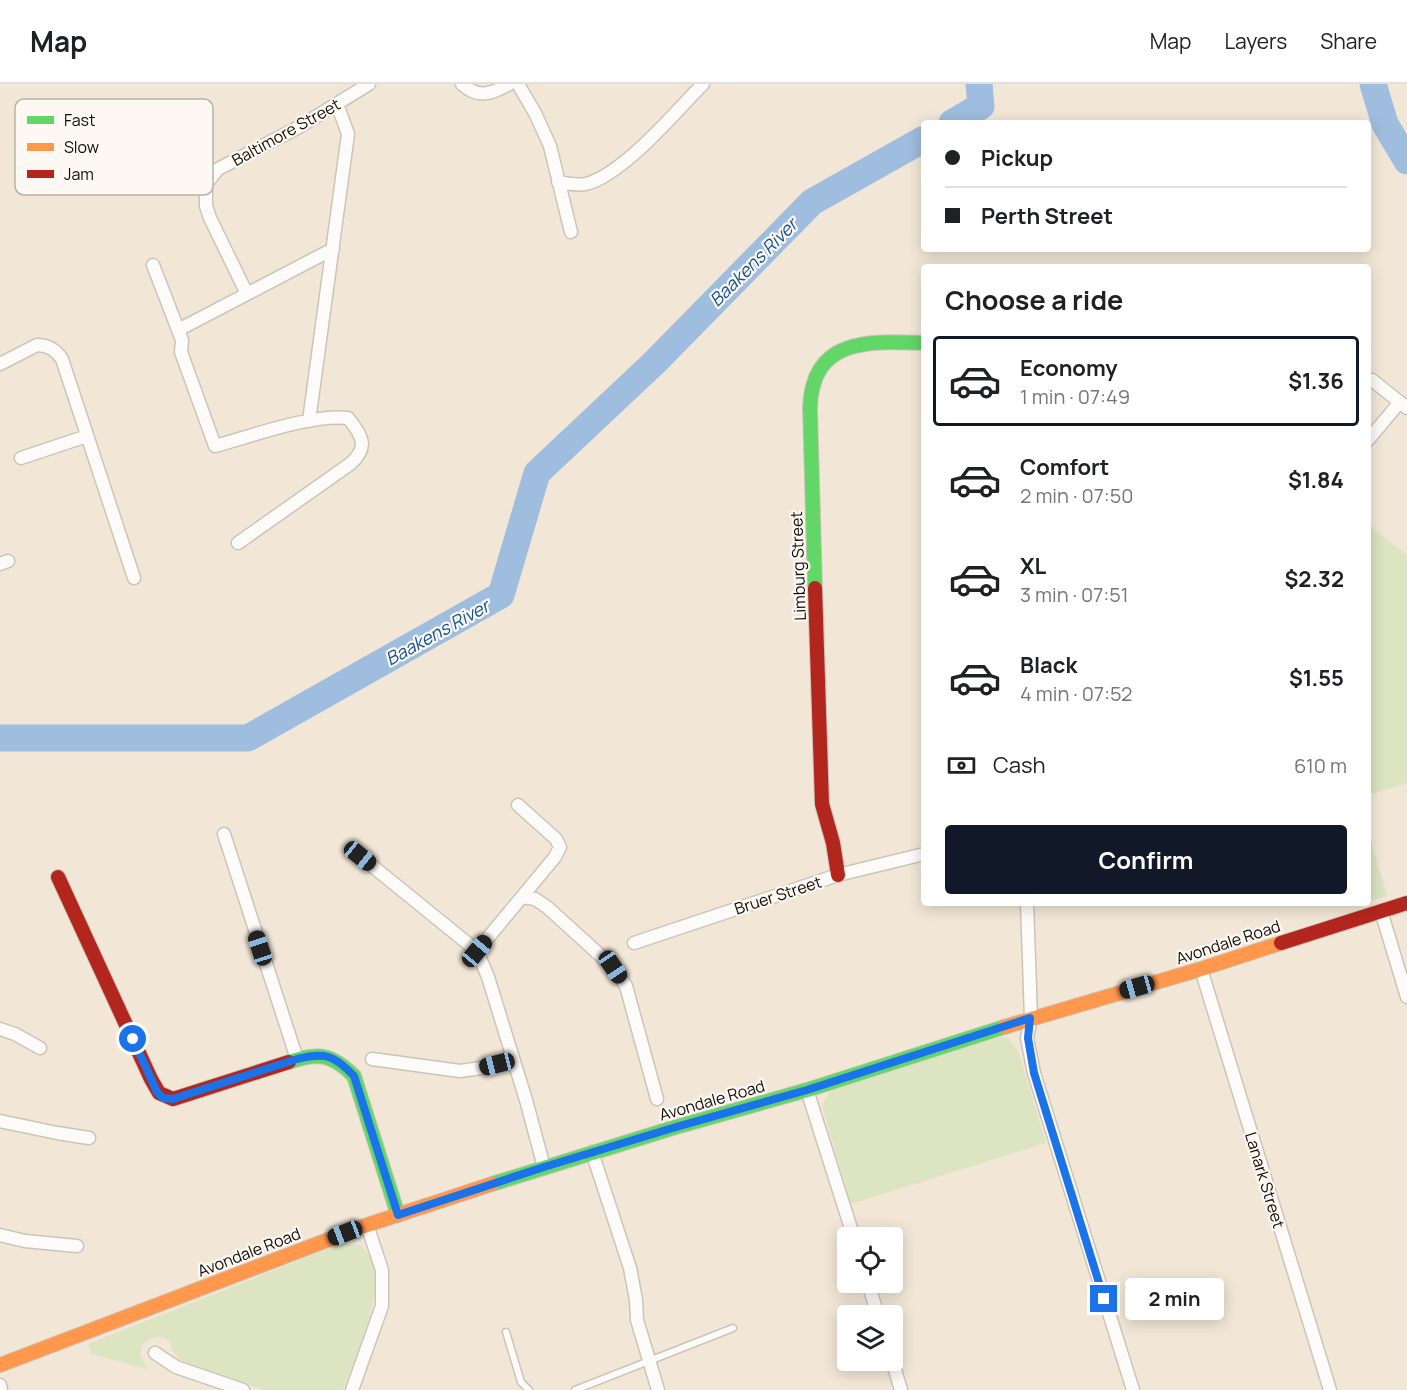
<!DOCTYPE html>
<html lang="en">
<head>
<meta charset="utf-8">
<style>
	:root { --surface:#fff; --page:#f2f2f2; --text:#202124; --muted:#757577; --line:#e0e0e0; --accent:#111827 }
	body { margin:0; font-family:Manrope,sans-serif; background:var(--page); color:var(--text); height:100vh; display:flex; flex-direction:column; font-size:22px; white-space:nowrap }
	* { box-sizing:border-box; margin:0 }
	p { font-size:20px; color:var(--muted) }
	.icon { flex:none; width:33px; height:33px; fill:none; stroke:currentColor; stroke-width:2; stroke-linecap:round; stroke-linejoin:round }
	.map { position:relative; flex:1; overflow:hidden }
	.drawer { position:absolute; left:921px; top:180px; width:450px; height:642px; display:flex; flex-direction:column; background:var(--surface); border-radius:6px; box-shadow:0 3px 15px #0003 }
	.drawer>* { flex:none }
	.banner { position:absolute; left:921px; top:36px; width:450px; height:132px; border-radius:6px; box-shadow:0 3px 15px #0003; display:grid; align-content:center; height:132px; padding:0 24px; background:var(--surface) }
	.tools { position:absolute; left:837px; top:1143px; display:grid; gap:12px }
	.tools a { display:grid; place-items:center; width:66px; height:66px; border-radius:6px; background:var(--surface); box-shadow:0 3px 15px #0003; font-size:30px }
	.end { position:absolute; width:27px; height:27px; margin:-14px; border:8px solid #1a73e8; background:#fff; box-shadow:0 0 0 3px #fff }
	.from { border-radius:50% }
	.bubble { position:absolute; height:42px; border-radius:6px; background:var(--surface); box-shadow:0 3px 15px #0003; font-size:20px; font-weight:700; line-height:42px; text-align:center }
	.car { position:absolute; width:18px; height:36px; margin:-18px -9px; border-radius:8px; box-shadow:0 0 4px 2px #0007; background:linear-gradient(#222 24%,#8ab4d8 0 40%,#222 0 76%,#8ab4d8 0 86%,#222 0) }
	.banner b { display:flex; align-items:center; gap:21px; height:57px; font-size:22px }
	.banner b+b { border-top:2px solid var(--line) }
	.banner i { width:15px; height:15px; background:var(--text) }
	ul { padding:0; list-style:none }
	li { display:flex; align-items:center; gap:18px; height:90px; margin:0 12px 9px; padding:0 12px; border:3px solid transparent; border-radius:6px }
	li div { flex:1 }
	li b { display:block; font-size:22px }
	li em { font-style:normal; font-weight:700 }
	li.current { border-color:var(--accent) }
	li>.icon { width:54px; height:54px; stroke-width:1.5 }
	h2 { padding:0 24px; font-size:27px; line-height:72px }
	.pay { display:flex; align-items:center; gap:15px; height:66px; padding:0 24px; font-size:22px }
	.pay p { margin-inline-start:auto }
	.cta { display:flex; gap:12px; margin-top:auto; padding:12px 24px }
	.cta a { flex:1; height:69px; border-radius:6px; background:var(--accent); color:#fff; font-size:24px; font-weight:700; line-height:69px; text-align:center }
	header { display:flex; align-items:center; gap:36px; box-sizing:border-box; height:84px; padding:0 30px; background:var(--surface); border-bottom:2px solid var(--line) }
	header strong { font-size:28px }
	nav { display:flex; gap:33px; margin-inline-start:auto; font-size:21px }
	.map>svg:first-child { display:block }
	.green { fill:#dde4c2 }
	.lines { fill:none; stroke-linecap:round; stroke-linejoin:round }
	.river { stroke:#9fbdde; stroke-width:27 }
	.lane-casing { stroke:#cdc4b8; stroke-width:9 }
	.street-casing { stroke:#cdc4b8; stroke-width:15 }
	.fast-casing { stroke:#cdc4b8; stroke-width:16 }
	.slow-casing { stroke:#cdc4b8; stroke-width:16 }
	.jam-casing { stroke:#cdc4b8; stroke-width:16 }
	.lane { stroke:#fdfbf9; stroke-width:6 }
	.street { stroke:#fdfbf9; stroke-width:12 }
	.fast { stroke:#63d668; stroke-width:14 }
	.slow { stroke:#ff974d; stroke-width:14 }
	.jam { stroke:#b3261e; stroke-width:14 }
	.route { stroke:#1a73e8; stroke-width:8 }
	.labels { text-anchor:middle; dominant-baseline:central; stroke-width:4.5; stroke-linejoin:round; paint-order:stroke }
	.street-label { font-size:16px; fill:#120b04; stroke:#fdf8f3 }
	.water-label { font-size:18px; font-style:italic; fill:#0f5495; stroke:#fdf8f3 }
	.key { fill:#fdf8f3; stroke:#b6b1ab; stroke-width:1.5 }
	.key-label { font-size:16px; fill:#120b04 }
</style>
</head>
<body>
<header>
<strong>Map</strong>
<nav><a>Map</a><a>Layers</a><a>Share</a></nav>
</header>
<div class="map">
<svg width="1407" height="1306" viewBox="0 0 1407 1306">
	<rect width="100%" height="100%" fill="#f2e7d7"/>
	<!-- green -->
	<path class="green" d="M1368,440L1407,471V699L1368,711Z
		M1368,746L1387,812L1368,818Z
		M1002,953L1010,956L1019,969L1046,1059L851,1120L823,1026V1019L831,1006L995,954Z
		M343,1159L361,1161C365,1167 372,1173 374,1180C384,1212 354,1274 343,1306H264L183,1279L173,1268L170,1258L162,1253L151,1254L142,1261L140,1271L147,1285L91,1270L88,1260Z"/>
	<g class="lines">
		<!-- river -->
		<path class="river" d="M1373,0L1385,40L1407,77
			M952,39L981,22L979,0
			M0,654H248L501,511L537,389L654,279L812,118L924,55"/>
		<!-- lane casing -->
		<g class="lane-casing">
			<path id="lane" d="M506,1248L521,1298L529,1306
				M575,1306L733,1244"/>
		</g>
		<!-- street casing -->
		<g class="street-casing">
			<path id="street" d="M462,0C478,15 492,10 509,0
				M518,0L535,29L550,62L571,148
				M558,98C567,99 577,102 586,100C624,90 675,28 703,0
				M153,181L182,256L181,268L215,362C252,352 311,330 348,334C363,352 369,364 350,380L238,459
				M247,210L210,134L206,122V100L218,85L299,43L369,0
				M178,246L333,165
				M0,280L37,261C48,261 56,266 62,275L134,494
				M1372,296L1407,324
				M309,337L348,50L337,20
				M1368,356L1400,318
				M21,374L87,352
				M0,480L8,477
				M224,750L297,975
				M360,772L477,867L488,893L526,1016L544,1083
				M522,813L535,815L547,823L613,883L626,902L657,1015
				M1027,819L1031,934L1027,954L1034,989L1133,1306
				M1381,827L1407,913
				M634,859L838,791L924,770
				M477,867L555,773L560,763L556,755L518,721
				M1201,885L1330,1306
				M0,945L15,950L40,964
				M372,975L460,987L481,984L513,976
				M807,1006L854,1154
				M0,1037L57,1049L89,1054
				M592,1068L630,1184L636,1216L637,1236L658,1306
				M0,1151L25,1157L77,1162
				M868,1198L878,1232
				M155,1269L176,1283L243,1306
				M892,1276L901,1306
				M0,1301L1,1306
				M352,1306L382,1222V1186L367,1141"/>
		</g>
		<!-- fast casing -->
		<g class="fast-casing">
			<path id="fast" d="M815,504L810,324C812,253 870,257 924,259
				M289,978C319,968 332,970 354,992L398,1131
				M492,1100L676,1043L807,1006L1004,943"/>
		</g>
		<!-- slow casing -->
		<g class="slow-casing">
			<path id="slow" d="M1004,943L1201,885L1281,859
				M0,1281L367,1141L492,1100"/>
		</g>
		<!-- jam casing -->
		<g class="jam-casing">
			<path id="jam" d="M815,504L822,720L833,759L838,791
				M58,793L151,995L159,1009L173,1015L289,978
				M1281,859L1407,819"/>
		</g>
		<!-- lane -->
		<use href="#lane" class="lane"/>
		<!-- street -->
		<use href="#street" class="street"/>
		<!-- fast -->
		<use href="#fast" class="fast"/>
		<!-- slow -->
		<use href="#slow" class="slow"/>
		<!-- jam -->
		<use href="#jam" class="jam"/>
	</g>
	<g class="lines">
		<!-- route -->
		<path class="route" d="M133,955L157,1008L163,1014L173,1015L297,975C325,968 334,971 354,992L398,1131L544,1083L676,1043L807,1006L1030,934L1028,954L1034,989L1104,1215"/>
	</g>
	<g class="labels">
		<!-- street labels -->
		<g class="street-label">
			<text transform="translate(286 48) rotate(-29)">Baltimore Street</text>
			<text transform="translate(798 482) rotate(-92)">Limburg Street</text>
			<text transform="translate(778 811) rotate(-18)">Bruer Street</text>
			<text transform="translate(1228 858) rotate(-18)">Avondale Road</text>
			<text transform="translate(712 1016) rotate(-16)">Avondale Road</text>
			<text transform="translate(1265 1096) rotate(73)">Lanark Street</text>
			<text transform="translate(249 1168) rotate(-21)">Avondale Road</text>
		</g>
		<!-- water labels -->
		<g class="water-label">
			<text transform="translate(753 178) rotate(-45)">Baakens River</text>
			<text transform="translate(437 548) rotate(-29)">Baakens River</text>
		</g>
	</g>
	<!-- legend -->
	<rect x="15" y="15" width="198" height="96" rx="9" class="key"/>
	<rect x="27" y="32" width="27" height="8" fill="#63d668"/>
	<rect x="27" y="59" width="27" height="8" fill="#ff974d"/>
	<rect x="27" y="86" width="27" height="8" fill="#b3261e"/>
	<g class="key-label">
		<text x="64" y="42">Fast</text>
		<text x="64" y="69">Slow</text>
		<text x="64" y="96">Jam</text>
	</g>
</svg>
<div class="tools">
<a><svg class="icon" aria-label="locate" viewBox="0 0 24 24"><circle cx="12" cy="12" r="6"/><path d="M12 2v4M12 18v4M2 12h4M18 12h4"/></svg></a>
<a><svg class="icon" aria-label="layers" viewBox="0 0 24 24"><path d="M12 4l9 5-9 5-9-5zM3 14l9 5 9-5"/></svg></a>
</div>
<i class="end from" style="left:133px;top:955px"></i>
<i class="end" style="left:1104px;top:1215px"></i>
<div class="bubble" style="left:1125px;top:1194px;width:99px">2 min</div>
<i class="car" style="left:360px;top:772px;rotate:129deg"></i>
<i class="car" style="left:260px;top:864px;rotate:342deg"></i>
<i class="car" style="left:477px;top:867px;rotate:40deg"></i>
<i class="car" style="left:613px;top:883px;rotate:146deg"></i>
<i class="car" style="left:1137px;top:903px;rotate:254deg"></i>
<i class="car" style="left:497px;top:980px;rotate:256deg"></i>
<i class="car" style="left:345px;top:1149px;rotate:249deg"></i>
<div class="banner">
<b><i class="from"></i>Pickup</b>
<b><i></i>Perth Street</b>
</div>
<section class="drawer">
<h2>Choose a ride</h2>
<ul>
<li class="current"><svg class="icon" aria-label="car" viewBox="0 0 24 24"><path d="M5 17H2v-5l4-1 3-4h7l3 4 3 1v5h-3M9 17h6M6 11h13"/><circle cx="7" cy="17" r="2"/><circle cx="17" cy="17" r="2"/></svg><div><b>Economy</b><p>1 min · 07:49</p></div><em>$1.36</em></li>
<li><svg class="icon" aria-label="car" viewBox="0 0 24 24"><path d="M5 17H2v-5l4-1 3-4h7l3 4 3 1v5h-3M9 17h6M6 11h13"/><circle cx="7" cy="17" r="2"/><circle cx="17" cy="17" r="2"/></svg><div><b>Comfort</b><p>2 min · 07:50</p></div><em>$1.84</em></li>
<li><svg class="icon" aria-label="car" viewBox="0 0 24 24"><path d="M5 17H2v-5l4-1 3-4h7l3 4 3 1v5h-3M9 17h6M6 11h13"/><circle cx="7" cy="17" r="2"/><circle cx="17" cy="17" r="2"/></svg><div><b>XL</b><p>3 min · 07:51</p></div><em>$2.32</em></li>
<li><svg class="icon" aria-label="car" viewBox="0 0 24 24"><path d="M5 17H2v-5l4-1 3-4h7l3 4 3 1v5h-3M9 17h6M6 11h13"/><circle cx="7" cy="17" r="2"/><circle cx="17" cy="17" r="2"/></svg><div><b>Black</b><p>4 min · 07:52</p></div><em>$1.55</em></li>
</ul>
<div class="pay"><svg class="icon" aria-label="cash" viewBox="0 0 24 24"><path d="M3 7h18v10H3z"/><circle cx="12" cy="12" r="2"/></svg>Cash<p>610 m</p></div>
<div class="cta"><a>Confirm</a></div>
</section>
</div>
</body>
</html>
